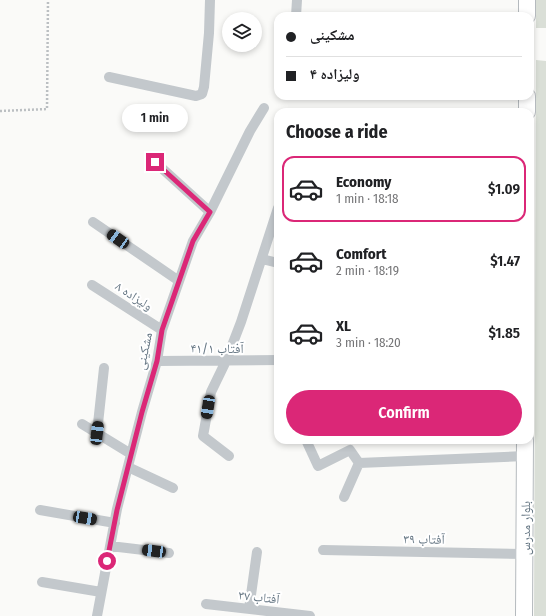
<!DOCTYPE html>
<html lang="en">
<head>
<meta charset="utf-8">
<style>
	:root { --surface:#fff; --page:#f2f2f2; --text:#202124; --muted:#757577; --line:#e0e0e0; --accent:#db2777 }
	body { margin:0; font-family:"Fira Sans Condensed","Noto Naskh Arabic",sans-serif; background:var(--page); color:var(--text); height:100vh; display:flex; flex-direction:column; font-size:15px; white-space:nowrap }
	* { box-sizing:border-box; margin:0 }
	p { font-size:13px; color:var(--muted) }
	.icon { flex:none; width:22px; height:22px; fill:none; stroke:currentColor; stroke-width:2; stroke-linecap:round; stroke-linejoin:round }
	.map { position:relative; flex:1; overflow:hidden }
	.drawer { position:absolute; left:274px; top:108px; width:260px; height:336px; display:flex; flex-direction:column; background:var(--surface); border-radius:12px; box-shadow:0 2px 6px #0003 }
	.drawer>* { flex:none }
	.top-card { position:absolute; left:274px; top:12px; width:260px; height:88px; border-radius:12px; box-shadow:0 2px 6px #0003; display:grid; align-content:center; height:88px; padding:0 12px; background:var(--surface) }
	.tools { position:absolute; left:222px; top:12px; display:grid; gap:8px }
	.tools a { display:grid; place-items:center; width:40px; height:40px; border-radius:50%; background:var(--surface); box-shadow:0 2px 6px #0003; font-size:20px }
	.end { position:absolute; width:18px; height:18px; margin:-9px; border:5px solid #db2777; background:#fff; box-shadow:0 0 0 2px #fff }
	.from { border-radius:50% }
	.bubble { position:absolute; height:28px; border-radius:14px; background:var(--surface); box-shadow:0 2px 6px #0003; font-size:13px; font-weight:600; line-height:28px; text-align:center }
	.car { position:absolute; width:12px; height:24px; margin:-12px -6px; border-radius:5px; box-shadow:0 0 3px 1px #0007; background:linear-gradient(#222 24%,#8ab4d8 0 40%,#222 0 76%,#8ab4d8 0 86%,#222 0) }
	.top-card b { display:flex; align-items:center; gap:14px; height:38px; font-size:15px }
	.top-card b+b { border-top:1px solid var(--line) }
	.top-card i { width:10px; height:10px; background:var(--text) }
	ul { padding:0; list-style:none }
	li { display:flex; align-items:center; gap:12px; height:66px; margin:0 8px 6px; padding:0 4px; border:2px solid transparent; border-radius:12px }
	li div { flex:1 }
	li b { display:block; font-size:15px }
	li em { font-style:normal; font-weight:600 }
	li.current { border-color:var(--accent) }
	li>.icon { width:36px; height:36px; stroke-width:1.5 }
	h2 { padding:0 12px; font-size:18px; line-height:48px }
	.button { display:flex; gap:8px; margin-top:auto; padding:8px 12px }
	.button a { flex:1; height:46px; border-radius:24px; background:var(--accent); color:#fff; font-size:16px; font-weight:600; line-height:46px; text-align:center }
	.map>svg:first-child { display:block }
	.green { fill:#dadfd7 }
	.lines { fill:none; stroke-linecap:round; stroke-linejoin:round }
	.primary-casing { stroke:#b5babe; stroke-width:18 }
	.path { stroke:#bbbfc2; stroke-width:2.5; stroke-dasharray:2 2; stroke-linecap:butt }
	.minor { stroke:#c3c8cc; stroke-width:10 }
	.primary { stroke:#fff; stroke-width:16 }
	.route { stroke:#db2777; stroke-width:5 }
	.labels { text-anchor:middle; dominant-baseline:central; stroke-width:4; stroke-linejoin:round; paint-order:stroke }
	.street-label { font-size:13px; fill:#657683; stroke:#fff }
</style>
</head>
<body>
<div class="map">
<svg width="546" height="616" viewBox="0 0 546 616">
	<rect width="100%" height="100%" fill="#fafaf8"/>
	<!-- green -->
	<path class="green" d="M536,0H546V28H536Z
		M536,60L546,61V616H534Z"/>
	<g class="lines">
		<!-- primary casing -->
		<g class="primary-casing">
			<path id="primary" d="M527,16V0
				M527,112V96
				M524,616L525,440"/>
		</g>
		<!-- path -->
		<path class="path" d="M0,111L47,109L48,0"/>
		<!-- minor -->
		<path class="minor" d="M296,16L297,0
			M109,77L196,96L202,94L204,87L209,33L210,0
			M155,162L210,212
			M93,222L179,281
			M262,259L278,263
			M92,285L162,330
			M157,361L278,360
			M82,424L131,454
			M97,433L104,368
			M306,440L318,466L350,450L359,463
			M229,456L203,436L211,392L226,361L241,322L278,208
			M128,467L173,488
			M344,497L359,463L525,456
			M40,510L115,523
			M110,546L169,553
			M323,550L525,554
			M42,582L101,592
			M206,604L310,616
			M249,609L257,552
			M97,616L117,509L142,412L157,361L162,330L193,241L210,212L250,131L264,108"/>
		<!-- primary -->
		<use href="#primary" class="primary"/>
	</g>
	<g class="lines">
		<!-- route -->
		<path class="route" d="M107,561L117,510L142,412L157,361L162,330L193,241L210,212L155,162"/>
	</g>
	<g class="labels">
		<!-- street labels -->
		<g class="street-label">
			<text transform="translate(134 296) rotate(33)">ولیزاده ۸</text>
			<text x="217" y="348">آفتاب ۴١/١</text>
			<text transform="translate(144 351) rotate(-78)">مشکینی</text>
			<text transform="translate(525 528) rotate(-90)">بلوار مدرس</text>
			<text transform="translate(424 539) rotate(1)">آفتاب ۳۹</text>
			<text transform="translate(259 597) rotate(6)">آفتاب ۳۷</text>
		</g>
	</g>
</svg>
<div class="tools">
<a><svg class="icon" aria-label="layers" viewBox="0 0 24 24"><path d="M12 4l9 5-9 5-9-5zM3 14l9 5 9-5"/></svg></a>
</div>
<i class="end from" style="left:107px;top:561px"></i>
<i class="end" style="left:155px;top:162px"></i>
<div class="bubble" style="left:122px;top:104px;width:66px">1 min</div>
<i class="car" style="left:118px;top:239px;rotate:305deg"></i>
<i class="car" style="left:208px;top:407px;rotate:189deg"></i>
<i class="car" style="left:97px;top:433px;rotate:7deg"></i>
<i class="car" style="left:85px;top:518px;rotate:100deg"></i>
<i class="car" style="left:154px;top:551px;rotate:277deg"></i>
<div class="top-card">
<b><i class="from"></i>مشکینی</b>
<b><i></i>ولیزاده ۴</b>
</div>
<section class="drawer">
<h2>Choose a ride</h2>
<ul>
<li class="current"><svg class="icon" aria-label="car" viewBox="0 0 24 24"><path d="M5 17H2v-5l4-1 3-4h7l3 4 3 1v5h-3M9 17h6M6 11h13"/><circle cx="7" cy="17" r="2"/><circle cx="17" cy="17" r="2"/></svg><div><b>Economy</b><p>1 min · 18:18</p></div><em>$1.09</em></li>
<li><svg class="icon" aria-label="car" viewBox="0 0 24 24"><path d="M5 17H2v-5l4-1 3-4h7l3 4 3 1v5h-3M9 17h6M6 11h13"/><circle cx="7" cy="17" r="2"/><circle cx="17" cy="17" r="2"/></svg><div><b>Comfort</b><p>2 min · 18:19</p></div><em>$1.47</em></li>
<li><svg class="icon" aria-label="car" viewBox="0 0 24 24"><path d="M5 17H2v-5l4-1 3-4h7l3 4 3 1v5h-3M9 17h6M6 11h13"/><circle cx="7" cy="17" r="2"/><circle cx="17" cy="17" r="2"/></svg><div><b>XL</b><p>3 min · 18:20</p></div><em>$1.85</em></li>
</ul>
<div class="button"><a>Confirm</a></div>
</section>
</div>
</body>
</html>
